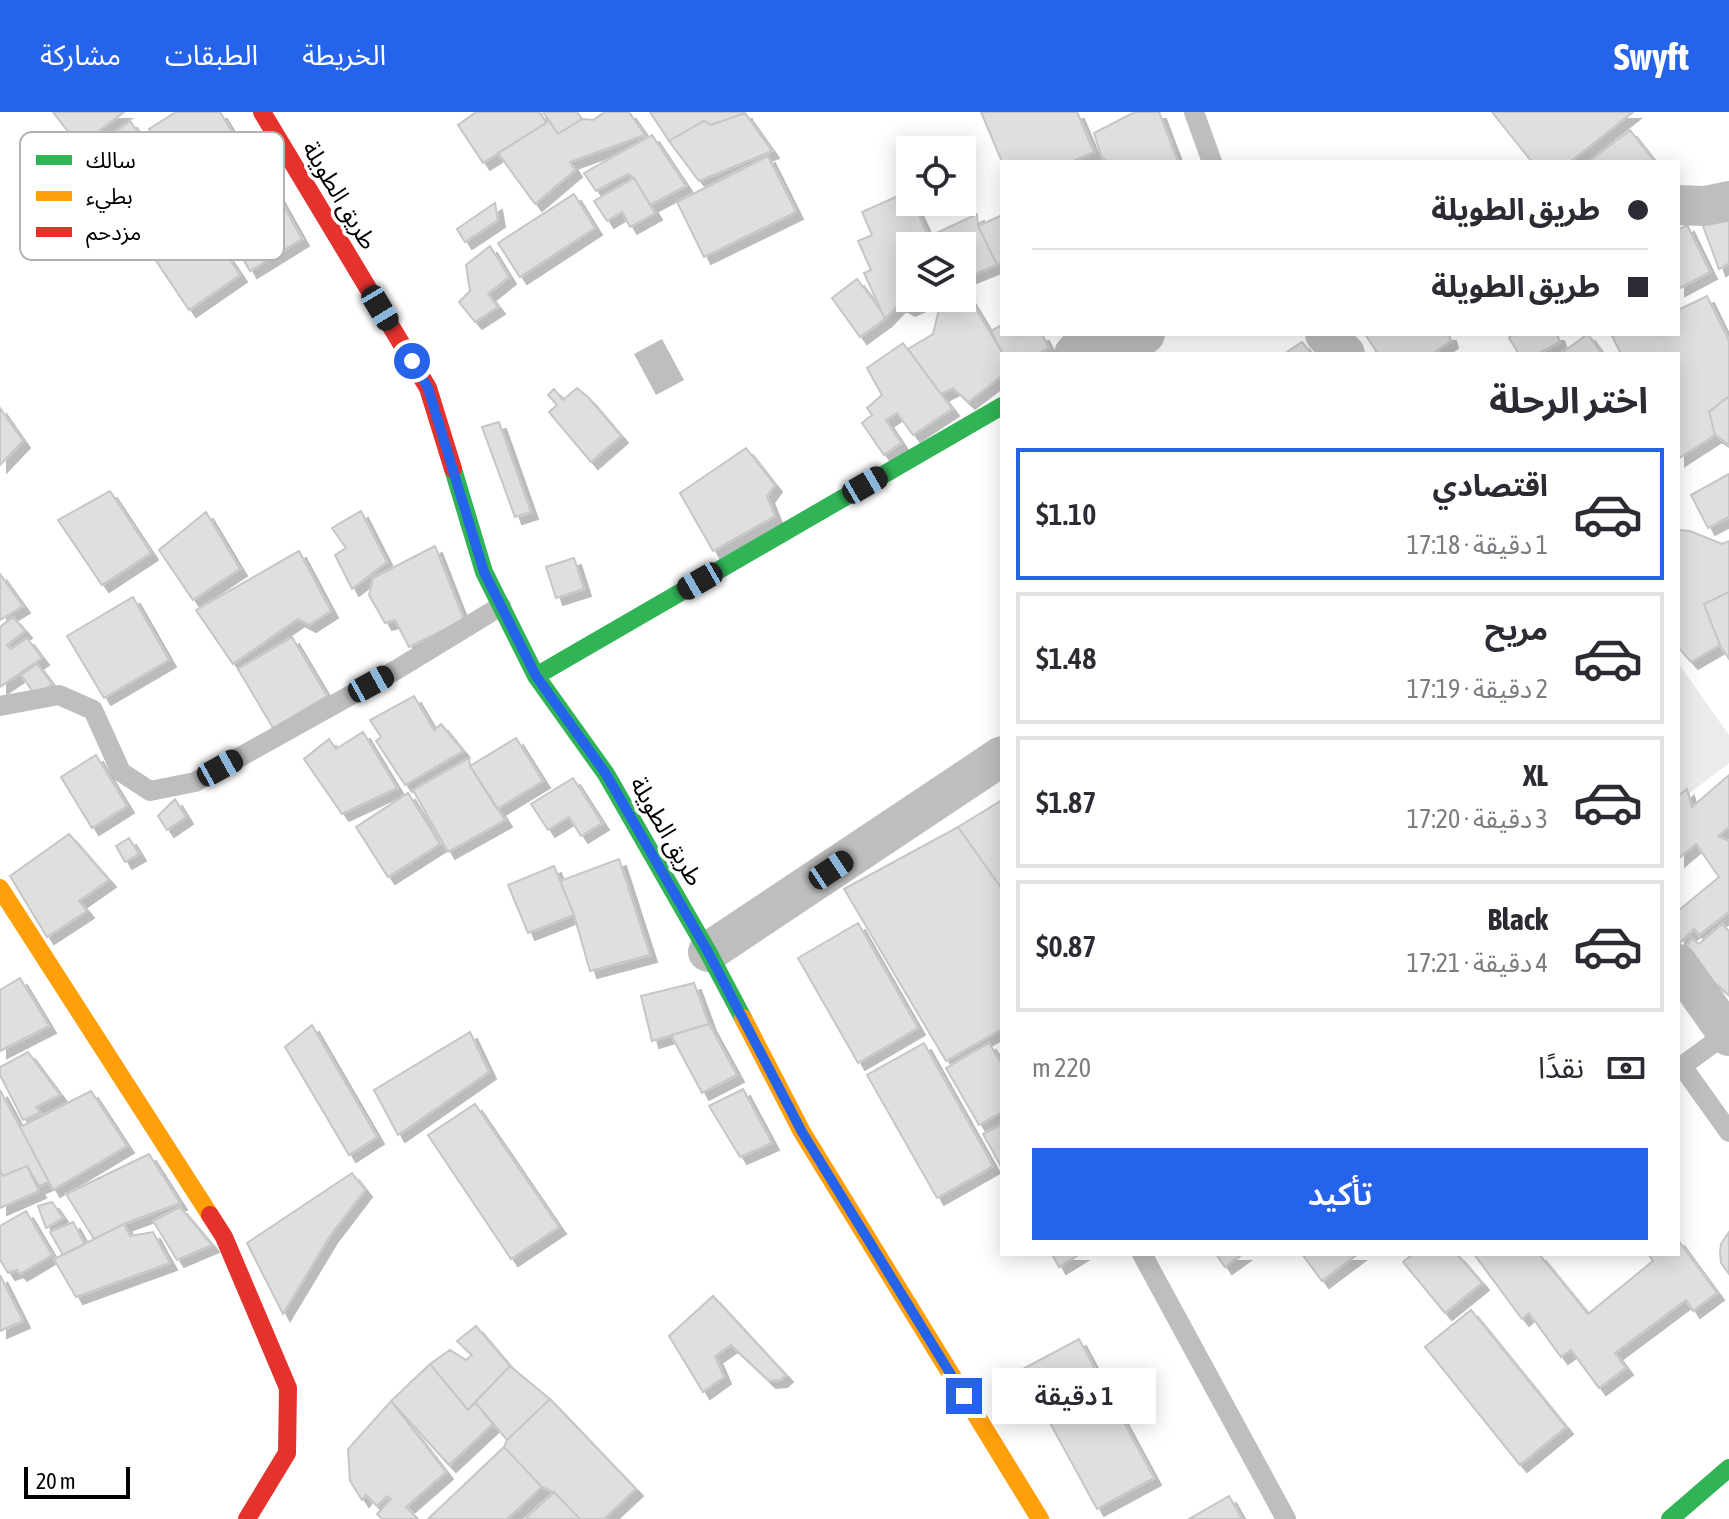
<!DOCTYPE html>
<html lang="ar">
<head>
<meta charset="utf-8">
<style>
	:root { --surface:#fff; --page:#f7f7f7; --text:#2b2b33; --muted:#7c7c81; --line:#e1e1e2; --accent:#2563eb }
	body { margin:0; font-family:"Asap Condensed","Noto Sans Arabic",sans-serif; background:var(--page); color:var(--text); direction:rtl; height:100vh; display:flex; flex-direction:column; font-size:30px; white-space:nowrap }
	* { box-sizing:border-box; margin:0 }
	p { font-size:26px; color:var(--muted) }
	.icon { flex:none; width:44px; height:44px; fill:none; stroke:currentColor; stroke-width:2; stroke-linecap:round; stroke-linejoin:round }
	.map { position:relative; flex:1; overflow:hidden; direction:ltr }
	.side { position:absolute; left:1000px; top:240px; width:680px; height:904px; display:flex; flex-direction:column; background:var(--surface); border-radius:0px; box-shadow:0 4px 20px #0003; direction:rtl }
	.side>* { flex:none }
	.guide { position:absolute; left:1000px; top:48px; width:680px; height:176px; border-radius:0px; box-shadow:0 4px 20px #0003; direction:rtl; display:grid; align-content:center; height:176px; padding:0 32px; background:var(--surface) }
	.fabs { position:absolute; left:896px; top:24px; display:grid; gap:16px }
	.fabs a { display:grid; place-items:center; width:80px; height:80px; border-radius:0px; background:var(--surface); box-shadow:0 4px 20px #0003; font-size:40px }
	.scale { position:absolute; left:24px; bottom:20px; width:106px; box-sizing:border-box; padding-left:8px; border:4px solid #000; border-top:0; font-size:22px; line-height:28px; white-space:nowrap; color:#000; -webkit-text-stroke:6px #fff; paint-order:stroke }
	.end { position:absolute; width:36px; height:36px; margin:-18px; border:10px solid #2563eb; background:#fff; box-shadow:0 0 0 4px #fff }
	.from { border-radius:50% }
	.bubble { position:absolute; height:56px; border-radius:0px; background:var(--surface); box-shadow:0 4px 20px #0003; font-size:26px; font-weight:600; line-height:56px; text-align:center; direction:rtl }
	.car { position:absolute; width:24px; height:48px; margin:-24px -12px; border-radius:10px; box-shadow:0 0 6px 2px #0007; background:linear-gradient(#222 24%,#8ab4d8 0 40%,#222 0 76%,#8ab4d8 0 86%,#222 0) }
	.guide b { display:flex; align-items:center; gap:28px; height:76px; font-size:30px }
	.guide b+b { border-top:2px solid var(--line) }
	.guide i { width:20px; height:20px; background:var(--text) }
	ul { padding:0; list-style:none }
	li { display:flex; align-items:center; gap:24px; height:132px; margin:0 16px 12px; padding:0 16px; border:4px solid var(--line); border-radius:0px }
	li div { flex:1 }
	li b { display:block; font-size:30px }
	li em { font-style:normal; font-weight:600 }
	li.active { border-color:var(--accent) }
	li>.icon { width:72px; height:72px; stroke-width:1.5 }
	h2 { padding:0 32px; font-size:36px; line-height:96px }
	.pay { display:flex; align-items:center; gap:20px; height:88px; padding:0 32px; font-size:30px }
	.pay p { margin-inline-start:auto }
	.button { display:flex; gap:16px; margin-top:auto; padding:16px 32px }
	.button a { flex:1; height:92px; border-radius:0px; background:var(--accent); color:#fff; font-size:32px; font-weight:600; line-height:92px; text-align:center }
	header { display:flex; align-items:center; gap:48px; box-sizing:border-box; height:112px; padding:0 40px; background:var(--accent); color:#fff }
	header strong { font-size:38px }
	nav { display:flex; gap:44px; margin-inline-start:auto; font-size:28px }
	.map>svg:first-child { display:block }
	.green { fill:#ebebeb }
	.water { fill:#bebebe }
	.building { fill:#dfdfdf; stroke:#c6c6c6; stroke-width:2; filter:url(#shadow) }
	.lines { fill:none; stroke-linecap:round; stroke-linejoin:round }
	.lane { stroke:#bebebe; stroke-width:20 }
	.street { stroke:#bebebe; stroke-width:40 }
	.fast { stroke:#30b455; stroke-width:18 }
	.slow { stroke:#ff9f0a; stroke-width:18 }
	.jam { stroke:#e5322d; stroke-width:18 }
	.route { stroke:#2563eb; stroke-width:10 }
	.labels { text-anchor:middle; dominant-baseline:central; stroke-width:7; stroke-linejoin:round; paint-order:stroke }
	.street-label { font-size:24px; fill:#000; stroke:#fff }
	.key { fill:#fff; stroke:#b2b2b2; stroke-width:2 }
	.key-label { font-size:22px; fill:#000 }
</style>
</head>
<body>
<header>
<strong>Swyft</strong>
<nav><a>الخريطة</a><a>الطبقات</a><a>مشاركة</a></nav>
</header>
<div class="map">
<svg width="1729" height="1407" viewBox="0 0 1729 1407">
	<defs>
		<filter id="shadow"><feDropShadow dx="7" dy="7" stdDeviation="0" flood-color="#0004"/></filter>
	</defs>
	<rect width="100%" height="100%" fill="#fff"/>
	<!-- green -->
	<path class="green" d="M1678,551L1729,623V651L1678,690Z"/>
	<!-- water -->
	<path class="water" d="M662,227L684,268L656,283L634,242Z"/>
	<!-- building -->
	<path class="building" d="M53,0H124L79,34Z
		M176,0H220L253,54L205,92L149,17Z
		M476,0H540L546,11L483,51L458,13Z
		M543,0H577L582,7L558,22Z
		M605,0H629L645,23L570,50L575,58L535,92L498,41L546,11L548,7L558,22L582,7L593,8Z
		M650,0H745V1L711,13L704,9L669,29Z
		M981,0H1077L1094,40L1071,50H1002Z
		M1135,0H1159L1178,50H1108L1102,46L1094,21Z
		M1492,0H1633L1570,50H1532Z
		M745,1L772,39L699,69L669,29L704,9L711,13Z
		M130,9L170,64L115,104L75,49Z
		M1630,18L1655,50H1588Z
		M652,23L686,74L650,93L634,66L628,62L596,79L584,61Z
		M768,44L796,100L704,145L677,90Z
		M260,52L302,127L250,159L210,88L253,54Z
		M634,66L655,101L630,115L622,100L607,109L594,89Z
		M178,70L240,163L189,198L126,104Z
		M909,79L910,90H913L933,134H910V186H933L908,197L899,192L885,207L864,161L871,158L858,129L872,123L862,100Z
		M574,82L595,116L520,165L498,131Z
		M495,91L498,108L465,130L457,117Z
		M1729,93V151L1719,157L1700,106Z
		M977,102L978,114L997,153L962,167V134H933L928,125Z
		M1002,103V151L997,153L978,114Z
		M1687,113L1710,160L1678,177V118Z
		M490,134L509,165L488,182L498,195L475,210L459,190L470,179L466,153Z
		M857,167L882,200L885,207L860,225L832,186Z
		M965,179L1003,242L1002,264L968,290L953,276L941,282L908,237L933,222L941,189L948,186H962V180Z
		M1707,184L1729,229V284L1709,300L1715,323L1678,347V242H1621L1611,222H1678V198Z
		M1002,213V222H1042L1049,236L1038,242H1003L991,219Z
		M1365,222H1449L1451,229L1432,242H1378Z
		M1512,222H1557L1560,230L1538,242H1519L1509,226Z
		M1588,222L1602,242H1560Z
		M1302,230L1312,242H1284Z
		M903,231L952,297L913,323L897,301L886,308L901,331L884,343L862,311L872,303L867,296L882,283L867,256Z
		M577,276L588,285L621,324L591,350L549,300L557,293L548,283L554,277L563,288Z
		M1729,284V333L1715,323L1709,300Z
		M0,296L23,329L0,353Z
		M499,310L531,400L515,405L482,315Z
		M746,336L775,373L767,384L775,404L713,439L680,381Z
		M1729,362V405L1708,416L1691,383Z
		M110,379L151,441L102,473L58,408Z
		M361,399L387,450L352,477L335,443L346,436L332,416Z
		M206,400L240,457L193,488L159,438Z
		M1678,418L1690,419L1722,432L1729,429V480L1704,492L1720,533L1691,550L1678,535Z
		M435,434L464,508L409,535L395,508L385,511L369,483L373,466Z
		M299,439L331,499L309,513L298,507L233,552L196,498Z
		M574,446L584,477L556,486L546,455Z
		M0,462L23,494L0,508Z
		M1729,480V547L1720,533L1704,492Z
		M133,485L169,548L104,586L67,524Z
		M13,505L25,519L7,533L11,537L27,526L42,546L0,575V515Z
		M292,525L327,584L273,616L238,557Z
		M37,552L52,572L36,584L21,563Z
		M414,584L434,618L441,612L463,639L405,673L376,629L381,625L370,608Z
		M363,620L397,676L342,702L304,647L329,627L336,637Z
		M516,626L543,669L497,697L470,654Z
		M96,643L127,694L92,716L61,665Z
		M469,646L470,654L505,708L448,740L413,678Z
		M1729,663V715L1718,724L1729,729V800L1699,823L1694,817L1678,833V799L1719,765L1696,732L1678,747V684L1687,677L1692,695Z
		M573,666L602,711L581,724L569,705L548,718L531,692Z
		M408,681L440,732L388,765L356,715Z
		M175,687L186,705L167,718L158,704Z
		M1002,688V777L958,715Z
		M958,715L1002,777V917L946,949L844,777Z
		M69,722L109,768L79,789L87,799L47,825L10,764Z
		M129,726L139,742L125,750L116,734Z
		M619,747L650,843L590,859L574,803L560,769Z
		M554,754L574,803L528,821L508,773Z
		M858,811L918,916L858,951L798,846Z
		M1722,812L1729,819V883L1683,843L1691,826L1699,832Z
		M20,866L49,914L0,939V878Z
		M694,871L709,912L652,929L641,884Z
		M709,912L737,963L702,981L671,923Z
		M312,913L377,1025L349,1043L285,935Z
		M470,920L489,960L398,1023L374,978Z
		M924,931L993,1054L937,1086L867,963Z
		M989,931L1002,952V1000L979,1013L946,956Z
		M28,940L60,983L36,995L40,1001L23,1008L0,963V955Z
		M743,977L772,1031L740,1045L709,994Z
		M0,978L20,1015L49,1070L39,1074L27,1054L3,1064L0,1057Z
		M91,979L127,1034L53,1078L20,1015Z
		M475,992L559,1115L511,1147L428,1023Z
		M1002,1012V1056L983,1022Z
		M149,1042L180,1091L124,1112L94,1127L66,1082Z
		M27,1054L39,1079L0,1096V1057L3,1064Z
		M352,1061L365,1078L330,1124L283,1202L247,1131Z
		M52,1090L63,1106L46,1116L38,1094Z
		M180,1095L212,1133L177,1148L153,1109Z
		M26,1099L52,1143L20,1162L17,1158L8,1161L0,1148V1114Z
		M73,1110L85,1132L63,1143L50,1120Z
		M124,1112L130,1124L153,1120L170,1151L76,1185L54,1147Z
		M1729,1120V1162L1721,1151L1720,1141L1721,1132Z
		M1678,1128L1717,1181L1693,1199L1686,1188L1615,1241L1626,1256L1599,1276L1571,1238L1561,1245L1529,1201L1522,1207L1474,1142H1539L1588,1202L1653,1149L1648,1142H1678Z
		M1052,1142H1080L1059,1155Z
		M1216,1142H1243L1225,1155Z
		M1302,1142H1358L1322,1169Z
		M1413,1142H1457L1482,1171L1445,1201L1403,1150Z
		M0,1163L23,1209L0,1219Z
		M713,1184L786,1263L780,1268L769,1269L731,1233L715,1244L724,1265L703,1280L669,1224Z
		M1471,1198L1566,1315L1520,1353L1425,1235Z
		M476,1214L510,1254L468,1298L430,1252L450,1238L466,1248L472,1243L457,1229Z
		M1079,1227L1154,1366L1097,1397L1021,1258Z
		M430,1252L468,1298L475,1290L493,1312L449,1353L391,1289Z
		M510,1254L550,1287L507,1328L475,1290Z
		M550,1287L636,1377L604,1407H580L554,1380L542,1375L504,1335L507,1328Z
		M391,1289L446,1360L406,1395L418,1407H382L377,1402L391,1387L387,1384L377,1394L366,1383L362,1388L350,1369L348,1337Z
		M504,1335L542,1375L507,1407H428Z
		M554,1380L580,1407H525Z
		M1229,1384L1242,1407H1189Z"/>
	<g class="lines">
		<!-- lane -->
		<path class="lane" d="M1194,0L1212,50
			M0,594L59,583L93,598L121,660L150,679L195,670L396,558L501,494
			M1727,921L1682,954L1729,1020
			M1142,1142L1286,1407"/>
		<!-- street -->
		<path class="street" d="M1678,93L1705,94L1729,89
			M1325,222L1345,242
			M1074,242L1082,233L1145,222
			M708,840L1002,644
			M1678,852L1729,924"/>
		<!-- fast -->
		<path class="fast" d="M453,357L484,460L536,564L606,662L708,840L743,906
			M536,564L1002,294
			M1670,1407L1729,1356"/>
		<!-- slow -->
		<path class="slow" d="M0,776L210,1103
			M743,906L802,1020L1040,1407"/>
		<!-- jam -->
		<path class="jam" d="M262,0L428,276L453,357
			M210,1103L224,1125L288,1276L287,1341L247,1407"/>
	</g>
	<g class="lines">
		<!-- route -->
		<path class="route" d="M412,249L428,276L484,460L536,564L606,662L708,840L802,1020L964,1284"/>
	</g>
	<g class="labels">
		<!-- street labels -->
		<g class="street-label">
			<text transform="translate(340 83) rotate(59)">طريق الطويلة</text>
			<text transform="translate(667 719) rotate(60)">طريق الطويلة</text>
		</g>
	</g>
	<!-- legend -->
	<rect x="20" y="20" width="264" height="128" rx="12" class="key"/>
	<rect x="36" y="43" width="36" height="10" fill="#30b455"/>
	<rect x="36" y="79" width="36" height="10" fill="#ff9f0a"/>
	<rect x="36" y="115" width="36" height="10" fill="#e5322d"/>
	<g class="key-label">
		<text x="86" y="56">سالك</text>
		<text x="86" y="92">بطيء</text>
		<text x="86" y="128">مزدحم</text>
	</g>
</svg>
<div class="fabs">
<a><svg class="icon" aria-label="locate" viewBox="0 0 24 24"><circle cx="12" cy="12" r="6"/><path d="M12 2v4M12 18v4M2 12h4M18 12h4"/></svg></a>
<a><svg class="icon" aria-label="layers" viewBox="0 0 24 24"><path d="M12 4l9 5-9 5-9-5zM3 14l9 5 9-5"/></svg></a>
</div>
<div class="scale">20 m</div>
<i class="end from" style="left:412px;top:249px"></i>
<i class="end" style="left:964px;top:1284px"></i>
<div class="bubble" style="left:992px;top:1256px;width:164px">1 دقيقة</div>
<i class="car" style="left:380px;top:196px;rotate:149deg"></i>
<i class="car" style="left:865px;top:373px;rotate:60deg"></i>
<i class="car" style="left:700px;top:469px;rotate:240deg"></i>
<i class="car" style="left:371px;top:572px;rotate:61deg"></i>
<i class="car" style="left:220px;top:656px;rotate:61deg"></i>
<i class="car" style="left:831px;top:758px;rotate:56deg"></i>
<div class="guide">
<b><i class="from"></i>طريق الطويلة</b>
<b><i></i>طريق الطويلة</b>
</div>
<section class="side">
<h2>اختر الرحلة</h2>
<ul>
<li class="active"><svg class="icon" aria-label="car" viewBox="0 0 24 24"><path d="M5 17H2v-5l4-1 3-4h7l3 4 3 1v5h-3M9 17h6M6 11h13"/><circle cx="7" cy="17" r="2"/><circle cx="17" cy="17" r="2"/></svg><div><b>اقتصادي</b><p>1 دقيقة · 17:18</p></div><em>$1.10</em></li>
<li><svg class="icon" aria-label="car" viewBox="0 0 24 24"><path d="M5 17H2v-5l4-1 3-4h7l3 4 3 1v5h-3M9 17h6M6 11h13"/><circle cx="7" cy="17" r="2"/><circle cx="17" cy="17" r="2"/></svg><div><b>مريح</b><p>2 دقيقة · 17:19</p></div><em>$1.48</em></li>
<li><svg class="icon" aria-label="car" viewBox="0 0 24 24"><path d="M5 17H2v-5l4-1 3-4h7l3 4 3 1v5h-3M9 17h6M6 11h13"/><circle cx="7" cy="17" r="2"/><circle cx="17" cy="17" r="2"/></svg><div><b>XL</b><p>3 دقيقة · 17:20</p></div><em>$1.87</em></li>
<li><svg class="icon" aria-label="car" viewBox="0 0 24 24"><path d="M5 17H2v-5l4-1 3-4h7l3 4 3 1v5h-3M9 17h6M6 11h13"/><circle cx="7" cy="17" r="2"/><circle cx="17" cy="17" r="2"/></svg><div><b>Black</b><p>4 دقيقة · 17:21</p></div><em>$0.87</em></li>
</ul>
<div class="pay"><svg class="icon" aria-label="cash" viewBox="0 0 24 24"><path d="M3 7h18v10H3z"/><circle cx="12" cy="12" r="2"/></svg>نقدًا<p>220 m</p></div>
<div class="button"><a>تأكيد</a></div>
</section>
</div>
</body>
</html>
